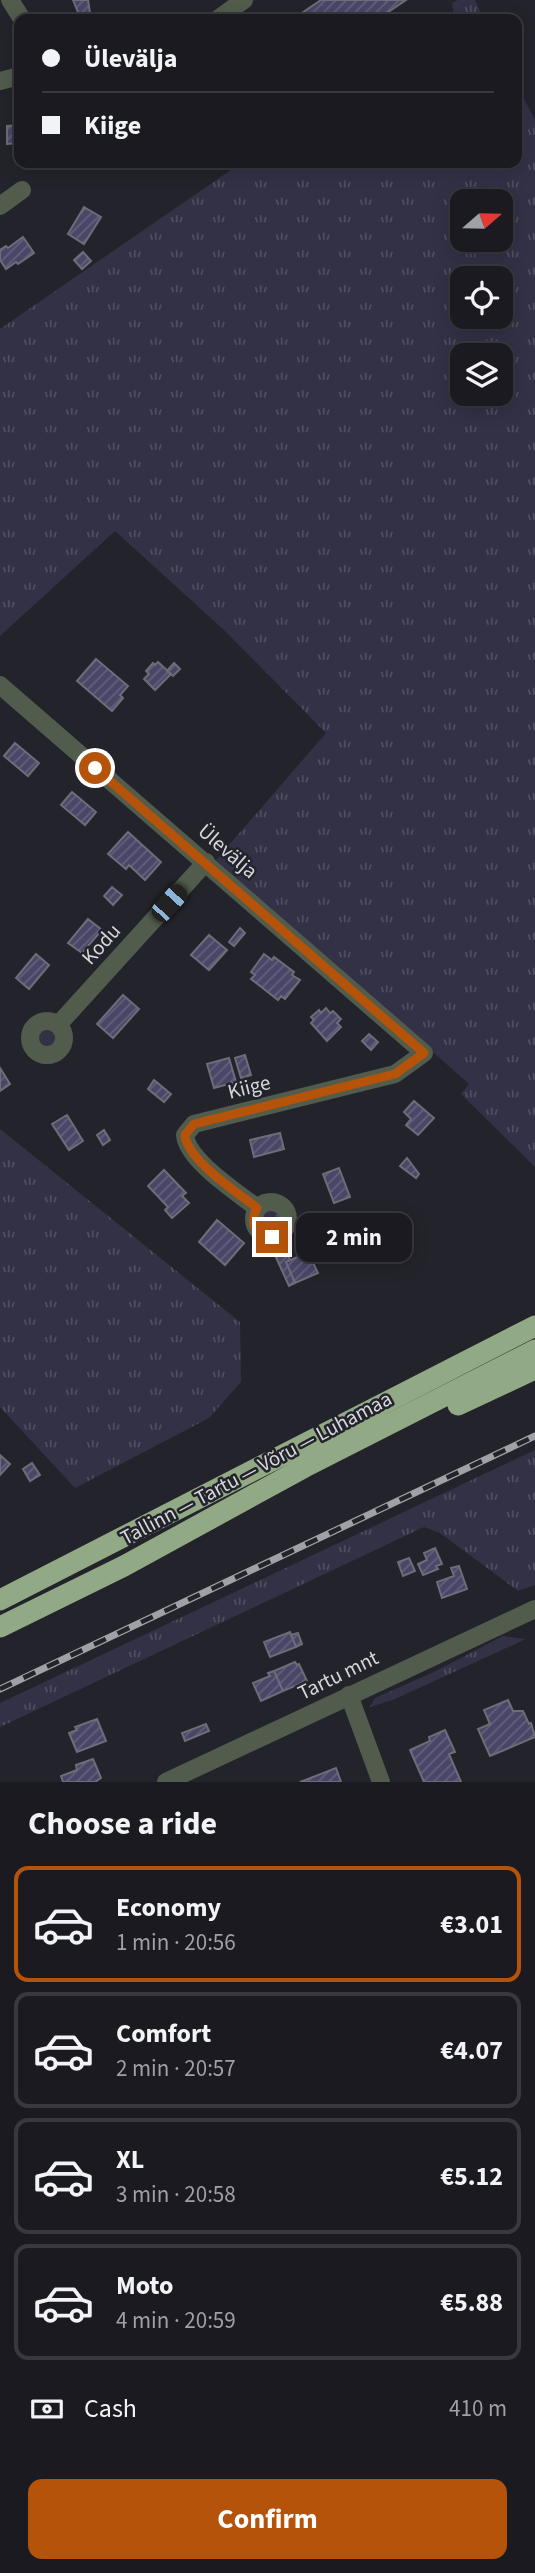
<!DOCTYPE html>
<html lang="en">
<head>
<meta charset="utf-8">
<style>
	:root { --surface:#1a1a20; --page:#27272d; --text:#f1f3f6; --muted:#9fa1a5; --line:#38383e; --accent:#b45309 }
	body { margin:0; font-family:"Source Sans 3",sans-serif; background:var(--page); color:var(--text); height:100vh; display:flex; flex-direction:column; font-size:26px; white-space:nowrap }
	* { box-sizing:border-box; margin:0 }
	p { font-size:23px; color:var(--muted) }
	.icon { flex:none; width:38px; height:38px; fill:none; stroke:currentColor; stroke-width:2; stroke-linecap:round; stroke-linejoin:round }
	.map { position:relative; height:1782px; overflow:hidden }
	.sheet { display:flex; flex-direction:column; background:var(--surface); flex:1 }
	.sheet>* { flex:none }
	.top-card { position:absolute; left:14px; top:14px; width:508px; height:154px; border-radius:14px; box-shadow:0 4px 18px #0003,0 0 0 2px var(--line); display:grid; align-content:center; height:154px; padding:0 28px; background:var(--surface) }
	.needle { width:46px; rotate:70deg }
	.buttons { position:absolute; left:450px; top:189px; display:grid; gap:14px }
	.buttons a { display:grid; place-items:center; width:63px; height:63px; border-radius:14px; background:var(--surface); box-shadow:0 4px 18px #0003,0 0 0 2px var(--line); font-size:35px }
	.end { position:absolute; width:32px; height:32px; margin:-16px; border:9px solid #b45309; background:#fff; box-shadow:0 0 0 4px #fff }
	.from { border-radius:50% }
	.bubble { position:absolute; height:49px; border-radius:14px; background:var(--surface); box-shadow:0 4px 18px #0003,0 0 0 2px var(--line); font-size:23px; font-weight:700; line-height:49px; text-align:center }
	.car { position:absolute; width:21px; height:42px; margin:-21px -10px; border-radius:9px; box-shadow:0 0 5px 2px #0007; background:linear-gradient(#222 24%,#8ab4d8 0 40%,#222 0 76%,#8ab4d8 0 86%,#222 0) }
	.top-card b { display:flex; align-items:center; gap:24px; height:66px; font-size:26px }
	.top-card b+b { border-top:2px solid var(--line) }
	.top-card i { width:18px; height:18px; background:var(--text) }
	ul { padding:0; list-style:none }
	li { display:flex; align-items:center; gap:21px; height:116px; margin:0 14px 10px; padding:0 14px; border:4px solid var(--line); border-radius:14px }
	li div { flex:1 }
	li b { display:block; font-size:26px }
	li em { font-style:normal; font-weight:700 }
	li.active { border-color:var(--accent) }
	li>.icon { width:63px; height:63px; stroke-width:1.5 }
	h2 { padding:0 28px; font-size:32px; line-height:84px }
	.pay { display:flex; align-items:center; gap:18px; height:77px; padding:0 28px; font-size:26px }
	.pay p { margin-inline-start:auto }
	.primary-button { display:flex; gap:14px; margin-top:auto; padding:14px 28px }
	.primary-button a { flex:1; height:80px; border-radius:14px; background:var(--accent); color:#fff; font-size:28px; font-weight:700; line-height:80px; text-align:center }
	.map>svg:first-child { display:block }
	.grass { fill:url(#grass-tufts); fill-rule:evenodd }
	.building { fill:url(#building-hatch); stroke:#6e6d77; stroke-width:2 }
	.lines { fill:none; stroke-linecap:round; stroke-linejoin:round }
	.minor { stroke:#525c4d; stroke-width:18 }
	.highway { stroke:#92a985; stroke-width:21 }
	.rail-casing { stroke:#a1a0a7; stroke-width:7 }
	.rail { stroke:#23232b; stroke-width:4.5; stroke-dasharray:13; stroke-linecap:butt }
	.route { stroke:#b45309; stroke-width:9 }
	.labels { text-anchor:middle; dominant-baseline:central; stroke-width:5; stroke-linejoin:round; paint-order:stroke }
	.street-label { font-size:21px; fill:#d7d6dc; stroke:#23232b }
</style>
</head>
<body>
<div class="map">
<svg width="535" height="1782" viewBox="0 0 535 1782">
	<defs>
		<pattern id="grass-tufts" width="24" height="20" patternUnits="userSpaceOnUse" patternTransform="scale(1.75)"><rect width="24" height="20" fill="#333146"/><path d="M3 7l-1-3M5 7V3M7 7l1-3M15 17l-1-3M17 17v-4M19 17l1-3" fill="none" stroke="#504e60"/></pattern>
		<pattern id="building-hatch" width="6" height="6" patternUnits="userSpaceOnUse" patternTransform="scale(1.75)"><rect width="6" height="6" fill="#4a4668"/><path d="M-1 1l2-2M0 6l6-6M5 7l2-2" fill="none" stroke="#63607d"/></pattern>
	</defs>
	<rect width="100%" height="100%" fill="#23232b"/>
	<!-- grass -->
	<path class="grass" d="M458,0H475L484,19H448L454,15L452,3Z
		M516,83L535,120V1167L461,1094L469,1084L216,860L326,733L224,630L115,531L0,636V329L241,163H516ZM462,201H500V240H462ZM462,278H500V317H462ZM462,355H500V394H462Z
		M34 1038a12 12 0 1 1 24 0a12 12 0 1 1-24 0Z
		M0,1129L240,1322L241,1382L209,1418L75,1488L0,1407Z
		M260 1219a11 11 0 1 1 22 0a11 11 0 1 1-22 0Z
		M535,1450V1585L518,1591L440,1533L424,1527L0,1727V1703Z
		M503,1636L526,1639L395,1699L370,1707L375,1698L434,1672Z"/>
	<!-- building -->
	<path class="building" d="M73,0H88L90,13L80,17Z
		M321,0H406L378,19H293Z
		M19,125V143L7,144V126Z
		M84,207L101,217L84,244L68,234Z
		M23,237L34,253L18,264L16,262L6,269L0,260V250L6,246L8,248Z
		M83,252L91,261L82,269L74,260Z
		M96,659L128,686L120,695L123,698L112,711L77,681Z
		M158,662L171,674L155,690L144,679L149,674L146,671L153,663L155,665Z
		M174,663L180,669L173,676L167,671Z
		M15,743L39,763L28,776L4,756Z
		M72,792L96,812L85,825L61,805Z
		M128,832L161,862L145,880L129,865L126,869L108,854Z
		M112,887L122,895L113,905L104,896Z
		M88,919L102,930L82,953L68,943Z
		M240,928L245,933L234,946L229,942Z
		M209,935L227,950L209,970L191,955Z
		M36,954L49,965L29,989L16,978Z
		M264,954L272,960L274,957L294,972L292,975L300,980L285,999L281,996L278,1000L251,979L255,975L251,972Z
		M123,995L139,1009L113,1038L97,1024Z
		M326,1008L330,1013L333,1011L341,1019L337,1023L341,1027L327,1041L311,1023L314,1020L311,1017L319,1010L321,1013Z
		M369,1034L378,1042L371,1050L362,1041Z
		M245,1055L251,1075L241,1078L235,1058Z
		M229,1058L236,1082L214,1088L207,1064Z
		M0,1068L10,1084L0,1091Z
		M154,1080L171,1094L164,1102L148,1089Z
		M414,1101L434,1118L418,1135L406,1125L411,1119L404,1112Z
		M67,1115L83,1141L69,1150L52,1124Z
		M104,1130L110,1140L103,1145L97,1135Z
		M280,1133L284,1149L254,1157L250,1140Z
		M407,1158L419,1174L416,1178L400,1166Z
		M339,1168L350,1197L334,1203L323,1174Z
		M164,1170L186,1193L182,1196L189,1203L172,1218L165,1210L168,1207L148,1186Z
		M217,1220L244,1243L225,1265L199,1242Z
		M364,1247L375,1252L371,1260L360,1255Z
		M286,1250L290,1260L286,1262L295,1283L289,1286L275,1255Z
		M308,1252L318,1273L295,1283L286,1262Z
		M0,1455L10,1464L0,1475Z
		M32,1463L40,1475L30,1481L23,1469Z
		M435,1548L442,1564L436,1566L438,1569L423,1575L418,1564L427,1560L424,1553Z
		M409,1558L415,1571L403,1576L398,1562Z
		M459,1566L467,1589L442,1598L437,1582L454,1576L451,1568Z
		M290,1632L296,1647L270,1657L264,1642Z
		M298,1633L302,1644L296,1647L291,1635Z
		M295,1662L297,1665L299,1664L307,1681L283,1691L274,1671Z
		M274,1671L283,1691L261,1701L253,1683L270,1676L268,1673Z
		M508,1700L513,1711H523L529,1724L531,1723L535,1737L490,1756L478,1729L490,1724L484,1710Z
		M97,1719L106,1741L77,1752L69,1733L77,1730L75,1727Z
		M206,1724L209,1731L185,1741L182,1733Z
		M445,1730L455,1752L449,1754L461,1782H424L410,1750L430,1741L429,1737Z
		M93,1759L101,1778L95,1782H63L61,1776L77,1770L76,1765Z
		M336,1768L341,1782H300Z"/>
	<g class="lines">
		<!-- minor -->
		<path class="minor" d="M10,0L22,19
			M218,19L244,0
			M0,81L19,76
			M0,206L22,190
			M0,685L424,1053L395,1074L194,1124L185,1135C187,1160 237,1192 257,1208
			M30 1038a17 17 0 1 1 34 0a17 17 0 1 1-34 0Z
			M58,1025L206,862
			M254 1219a17 17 0 1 1 34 0a17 17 0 1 1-34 0Z
			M349,1695L381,1782
			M166,1782L535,1609"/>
		<!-- highway -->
		<path class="highway" d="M458,1405L535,1369
			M0,1600L535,1326
			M0,1627L124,1566L305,1467L535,1350"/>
		<!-- rail casing -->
		<g class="rail-casing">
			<path id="rail" d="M0,1689L535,1436"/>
		</g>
		<!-- rail -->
		<use href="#rail" class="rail"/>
	</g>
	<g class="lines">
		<!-- route -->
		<path class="route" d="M95,768L424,1053L395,1074L194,1124L185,1135C187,1160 237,1192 257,1208C249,1223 256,1235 272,1237"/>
	</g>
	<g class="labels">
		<!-- street labels -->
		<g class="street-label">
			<text transform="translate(228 851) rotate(41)">Ülevälja</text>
			<text transform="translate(101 944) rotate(-48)">Kodu</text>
			<text transform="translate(249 1087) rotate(-14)">Kiige</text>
			<text transform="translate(256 1468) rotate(-28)">Tallinn — Tartu — Võru — Luhamaa</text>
			<text transform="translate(338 1675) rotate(-26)">Tartu mnt</text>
		</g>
	</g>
</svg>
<div class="buttons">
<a><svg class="needle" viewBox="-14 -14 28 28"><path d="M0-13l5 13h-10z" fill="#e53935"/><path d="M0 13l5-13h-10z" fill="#9fa1a5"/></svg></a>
<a><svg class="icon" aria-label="locate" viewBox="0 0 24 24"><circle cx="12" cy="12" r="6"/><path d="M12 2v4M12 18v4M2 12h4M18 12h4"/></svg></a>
<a><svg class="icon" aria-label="layers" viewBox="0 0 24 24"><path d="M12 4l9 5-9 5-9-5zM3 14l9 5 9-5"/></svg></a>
</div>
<i class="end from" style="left:95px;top:768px"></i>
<i class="end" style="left:272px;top:1237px"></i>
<div class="bubble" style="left:296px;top:1213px;width:116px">2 min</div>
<i class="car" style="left:169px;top:903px;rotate:42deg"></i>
<div class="top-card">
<b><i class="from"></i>Ülevälja</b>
<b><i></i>Kiige</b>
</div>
</div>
<section class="sheet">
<h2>Choose a ride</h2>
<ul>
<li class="active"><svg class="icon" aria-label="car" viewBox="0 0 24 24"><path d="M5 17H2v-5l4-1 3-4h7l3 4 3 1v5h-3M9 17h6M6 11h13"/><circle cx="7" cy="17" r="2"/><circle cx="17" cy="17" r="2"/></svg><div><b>Economy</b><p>1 min · 20:56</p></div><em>€3.01</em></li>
<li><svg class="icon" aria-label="car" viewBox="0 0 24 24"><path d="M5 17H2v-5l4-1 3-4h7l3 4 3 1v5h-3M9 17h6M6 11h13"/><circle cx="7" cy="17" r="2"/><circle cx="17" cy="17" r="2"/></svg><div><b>Comfort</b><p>2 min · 20:57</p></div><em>€4.07</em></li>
<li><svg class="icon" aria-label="car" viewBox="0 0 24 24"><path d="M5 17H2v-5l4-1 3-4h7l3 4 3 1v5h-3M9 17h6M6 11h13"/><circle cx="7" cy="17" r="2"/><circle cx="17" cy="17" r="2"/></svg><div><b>XL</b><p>3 min · 20:58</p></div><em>€5.12</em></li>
<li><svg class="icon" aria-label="car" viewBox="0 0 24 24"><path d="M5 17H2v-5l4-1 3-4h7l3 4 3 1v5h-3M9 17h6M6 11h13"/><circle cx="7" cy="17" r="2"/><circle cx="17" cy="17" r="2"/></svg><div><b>Moto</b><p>4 min · 20:59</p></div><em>€5.88</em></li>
</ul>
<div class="pay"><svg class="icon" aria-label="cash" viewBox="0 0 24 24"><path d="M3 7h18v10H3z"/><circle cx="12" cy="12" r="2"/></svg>Cash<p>410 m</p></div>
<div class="primary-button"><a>Confirm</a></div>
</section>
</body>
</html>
